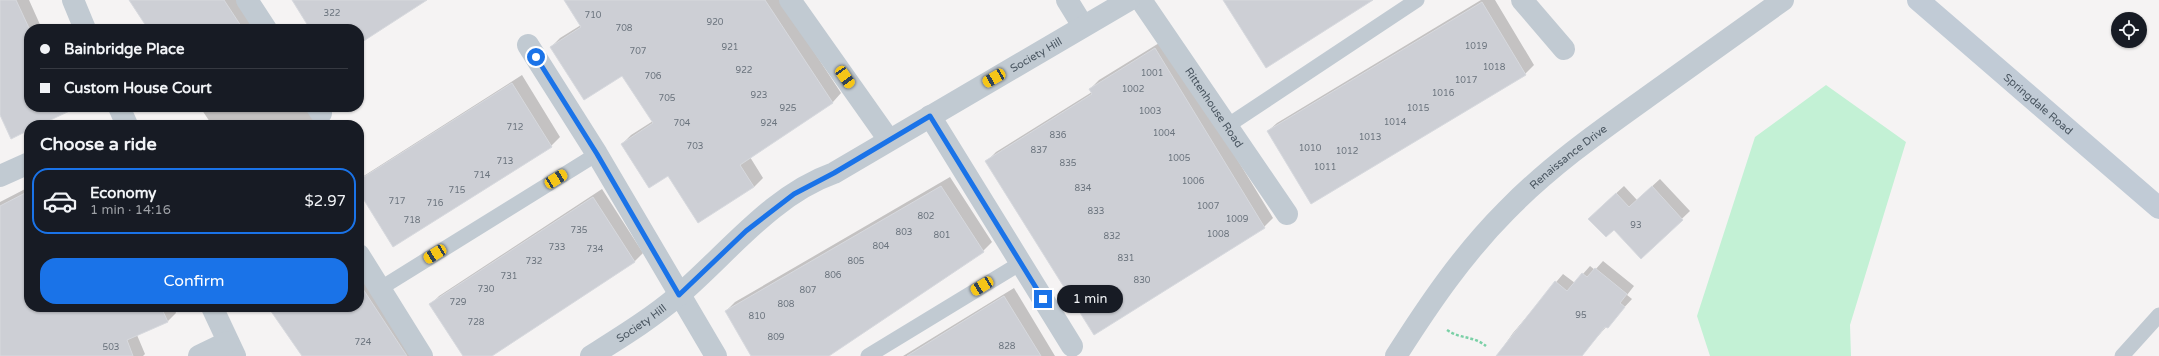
<!DOCTYPE html>
<html lang="en">
<head>
<meta charset="utf-8">
<style>
	:root { --surface:#171b24; --page:#242831; --text:#f1f3f6; --muted:#9ea1a6; --line:#363941; --accent:#1a73e8 }
	body { margin:0; font-family:"Varela Round",sans-serif; background:var(--page); color:var(--text); height:100vh; display:flex; flex-direction:column; font-size:15px; white-space:nowrap }
	* { box-sizing:border-box; margin:0 }
	p { font-size:13px; color:var(--muted) }
	.icon { flex:none; width:22px; height:22px; fill:none; stroke:currentColor; stroke-width:2; stroke-linecap:round; stroke-linejoin:round }
	.map { position:relative; flex:1; overflow:hidden }
	.side { position:absolute; left:24px; top:120px; width:340px; height:192px; display:flex; flex-direction:column; background:var(--surface); border-radius:16px; box-shadow:0 1px 3px #0004 }
	.side>* { flex:none }
	.guide { position:absolute; left:24px; top:24px; width:340px; height:88px; border-radius:16px; box-shadow:0 1px 3px #0004; display:grid; align-content:center; height:88px; padding:0 16px; background:var(--surface) }
	.fabs { position:absolute; left:2111px; top:12px; display:grid; gap:8px }
	.fabs a { display:grid; place-items:center; width:36px; height:36px; border-radius:50%; background:var(--surface); box-shadow:0 1px 3px #0004; font-size:20px }
	.end { position:absolute; width:18px; height:18px; margin:-9px; border:5px solid #1a73e8; background:#fff; box-shadow:0 0 0 2px #fff }
	.from { border-radius:50% }
	.bubble { position:absolute; height:28px; border-radius:14px; background:var(--surface); box-shadow:0 1px 3px #0004; font-size:13px; font-weight:600; line-height:28px; text-align:center }
	.car { position:absolute; width:12px; height:24px; margin:-12px -6px; border-radius:5px; box-shadow:0 0 3px 1px #0007; background:linear-gradient(#f5c518 24%,#345 0 40%,#f5c518 0 76%,#345 0 86%,#f5c518 0) }
	.guide b { display:flex; align-items:center; gap:14px; height:38px; font-size:15px }
	.guide b+b { border-top:1px solid var(--line) }
	.guide i { width:10px; height:10px; background:var(--text) }
	ul { padding:0; list-style:none }
	li { display:flex; align-items:center; gap:12px; height:66px; margin:0 8px 6px; padding:0 8px; border:2px solid transparent; border-radius:16px }
	li div { flex:1 }
	li b { display:block; font-size:15px }
	li em { font-style:normal; font-weight:600 }
	li.selected { border-color:var(--accent) }
	li>.icon { width:36px; height:36px; stroke-width:1.5 }
	h2 { padding:0 16px; font-size:18px; line-height:48px }
	.cta { display:flex; gap:8px; margin-top:auto; padding:8px 16px }
	.cta a { flex:1; height:46px; border-radius:16px; background:var(--accent); color:#fff; font-size:16px; font-weight:600; line-height:46px; text-align:center }
	.map>svg:first-child { display:block }
	.green { fill:#c3f1d5 }
	.shadow { fill:#0003 }
	.building { fill:#cdcfd5; stroke:#d7d9de }
	.lines { fill:none; stroke-linecap:round; stroke-linejoin:round }
	.path { stroke:#7ad0a6; stroke-width:2.5; stroke-dasharray:3 2; stroke-linecap:butt }
	.lane { stroke:#c1cad2; stroke-width:15 }
	.street { stroke:#c1cad2; stroke-width:22 }
	.secondary { stroke:#c1cbd6; stroke-width:22 }
	.route { stroke:#1a73e8; stroke-width:5 }
	.labels { text-anchor:middle; dominant-baseline:central; stroke-width:3.5; stroke-linejoin:round; paint-order:stroke }
	.number-label { font-size:9px; fill:#6b747e }
	.street-label { font-size:11px; fill:#4a5661; stroke:#fff }
</style>
</head>
<body>
<div class="map">
<svg width="2159" height="356" viewBox="0 0 2159 356">
	<rect width="100%" height="100%" fill="#f5f3f3"/>
	<!-- green -->
	<path class="green" d="M1826,85L1906,142L1850,325L1851,356H1710L1697,316L1755,137Z"/>
	<!-- shadow -->
	<path class="shadow" d="M0,0H29L42,29H29V107H71L37,125H29V129L0,113Z
		M130,0H238L257,29H149Z
		M573,0H780L841,93L833,102L750,157L763,178L754,187L668,175L622,144L631,135L653,121L622,74L551,47L560,38L581,25Z
		M1481,0H1495L1534,65L1525,74L1268,131L1277,123Z
		M1164,40L1273,218L1264,227L987,161L996,152L1092,92L1090,89L1099,80Z
		M522,75L560,137L551,146L393,245L359,190V179Z
		M200,107H308L320,125H212Z
		M950,177L992,242L983,251L827,356H752L726,311L735,302Z
		M1660,179L1690,211L1641,258L1597,211L1624,186L1637,200Z
		M29,187V307H174L176,313L167,322L137,335L145,354L143,356H0V202Z
		M602,189L643,253L634,262L490,356H464L431,304L439,296Z
		M1603,261L1634,286L1627,295L1632,299L1586,349L1552,356H1497L1513,333L1563,274L1575,283L1590,266L1595,270Z
		M359,262L417,356H303L270,307H359Z
		M1014,288L1055,356H903Z"/>
	<!-- building -->
	<path class="building" d="M0,0H16L29,28V107H78L40,125H29V130L11,139L0,115Z
		M129,0H224L243,29H148Z
		M292,0H427L359,44V29H310Z
		M564,0H765L833,103L740,165L754,187L698,223L668,176L649,188L621,144L653,123L622,76L584,100L550,47L581,27Z
		M1223,0H1373L1266,68Z
		M1482,2L1526,75L1311,204L1267,131Z
		M1155,48L1265,228L1094,335L985,161L1092,94L1089,89Z
		M512,83L552,147L393,247L359,192V180Z
		M941,186L984,252L829,356H751L725,311Z
		M1652,186L1683,220L1641,259L1614,230L1606,237L1588,219L1616,193L1629,207Z
		M29,191V307H161L168,322L127,340L133,356H0V206Z
		M593,197L635,262L492,356H463L429,304Z
		M1595,268L1627,294L1620,303L1625,307L1608,328L1605,327L1582,356H1496L1555,281L1567,291L1582,273L1587,277Z
		M359,283L407,356H302L268,307H359Z
		M1004,296L1041,356H907Z"/>
	<g class="lines">
		<!-- path -->
		<path class="path" d="M1447,330C1462,340 1472,335 1486,346"/>
		<!-- lane -->
		<path class="lane" d="M1227,126L1417,0
			M381,288L597,154
			M868,356L1021,263
			M2122,356L2159,315"/>
		<!-- street -->
		<g class="street">
			<path d="M73,0L85,29"/>
			<path d="M247,0L266,29"/>
			<path d="M790,0L889,140"/>
			<path d="M1067,0L1083,26"/>
			<path id="s1" d="M1141,0L1287,214"/>
			<path d="M1522,0L1564,49"/>
			<path d="M528,45L597,154L716,356"/>
			<path d="M119,107L127,125"/>
			<path d="M317,107L321,113"/>
			<path d="M930,116L1072,346"/>
			<path d="M0,176L29,163"/>
			<path d="M359,255L422,356"/>
			<path d="M212,307L235,356"/>
			<path d="M199,356L228,342"/>
			<path id="s2" d="M591,356C621,337 652,318 679,295C728,253 772,195 834,173L1129,0"/>
			<path id="s3" d="M1396,356C1429,304 1463,254 1507,210C1549,167 1597,133 1646,98C1691,66 1737,33 1783,0"/>
		</g>
		<!-- secondary -->
		<path class="secondary" id="s4" d="M1918,0L2159,208"/>
	</g>
	<g class="lines">
		<!-- route -->
		<path class="route" d="M536,57L597,154L679,295L746,231L794,194L834,173L930,116L1043,299"/>
	</g>
	<g class="labels">
		<!-- number labels -->
		<g class="number-label">
			<text x="332" y="13">322</text>
			<text x="593" y="15">710</text>
			<text x="715" y="22">920</text>
			<text x="624" y="28">708</text>
			<text x="1476" y="46">1019</text>
			<text x="730" y="47">921</text>
			<text x="638" y="51">707</text>
			<text x="1494" y="67">1018</text>
			<text x="744" y="70">922</text>
			<text x="1152" y="73">1001</text>
			<text x="653" y="76">706</text>
			<text x="1466" y="80">1017</text>
			<text x="1133" y="89">1002</text>
			<text x="1443" y="93">1016</text>
			<text x="759" y="95">923</text>
			<text x="667" y="98">705</text>
			<text x="788" y="108">925</text>
			<text x="1418" y="108">1015</text>
			<text x="1150" y="111">1003</text>
			<text x="1395" y="122">1014</text>
			<text x="682" y="123">704</text>
			<text x="769" y="123">924</text>
			<text x="515" y="127">712</text>
			<text x="1164" y="133">1004</text>
			<text x="1058" y="135">836</text>
			<text x="1370" y="137">1013</text>
			<text x="695" y="146">703</text>
			<text x="1310" y="148">1010</text>
			<text x="1039" y="150">837</text>
			<text x="1347" y="151">1012</text>
			<text x="1179" y="158">1005</text>
			<text x="505" y="161">713</text>
			<text x="1068" y="163">835</text>
			<text x="1325" y="167">1011</text>
			<text x="482" y="175">714</text>
			<text x="1193" y="181">1006</text>
			<text x="1083" y="188">834</text>
			<text x="457" y="190">715</text>
			<text x="397" y="201">717</text>
			<text x="435" y="203">716</text>
			<text x="1208" y="206">1007</text>
			<text x="1096" y="211">833</text>
			<text x="926" y="216">802</text>
			<text x="1237" y="219">1009</text>
			<text x="412" y="220">718</text>
			<text x="1636" y="225">93</text>
			<text x="579" y="230">735</text>
			<text x="904" y="232">803</text>
			<text x="1218" y="234">1008</text>
			<text x="942" y="235">801</text>
			<text x="1112" y="236">832</text>
			<text x="881" y="246">804</text>
			<text x="557" y="247">733</text>
			<text x="595" y="249">734</text>
			<text x="1126" y="258">831</text>
			<text x="534" y="261">732</text>
			<text x="856" y="261">805</text>
			<text x="833" y="275">806</text>
			<text x="509" y="276">731</text>
			<text x="1142" y="280">830</text>
			<text x="486" y="289">730</text>
			<text x="808" y="290">807</text>
			<text x="458" y="302">729</text>
			<text x="786" y="304">808</text>
			<text x="1581" y="315">95</text>
			<text x="757" y="316">810</text>
			<text x="476" y="322">728</text>
			<text x="776" y="337">809</text>
			<text x="363" y="342">724</text>
			<text x="1007" y="346">828</text>
			<text x="111" y="347">503</text>
		</g>
		<!-- street labels -->
		<g class="street-label">
			<text stroke="none"><textPath href="#s2" startOffset="540">Society Hill</textPath></text>
			<text stroke="none"><textPath href="#s4" startOffset="159">Springdale Road</textPath></text>
			<text stroke="none"><textPath href="#s1" startOffset="130">Rittenhouse Road</textPath></text>
			<text stroke="none"><textPath href="#s3" startOffset="265">Renaissance Drive</textPath></text>
			<text stroke="none"><textPath href="#s2" startOffset="60">Society Hill</textPath></text>
		</g>
	</g>
</svg>
<div class="fabs">
<a><svg class="icon" aria-label="locate" viewBox="0 0 24 24"><circle cx="12" cy="12" r="6"/><path d="M12 2v4M12 18v4M2 12h4M18 12h4"/></svg></a>
</div>
<i class="end from" style="left:536px;top:57px"></i>
<i class="end" style="left:1043px;top:299px"></i>
<div class="bubble" style="left:1057px;top:285px;width:66px">1 min</div>
<i class="car" style="left:845px;top:77px;rotate:145deg"></i>
<i class="car" style="left:994px;top:78px;rotate:240deg"></i>
<i class="car" style="left:556px;top:179px;rotate:58deg"></i>
<i class="car" style="left:435px;top:254px;rotate:238deg"></i>
<i class="car" style="left:982px;top:286px;rotate:238deg"></i>
<div class="guide">
<b><i class="from"></i>Bainbridge Place</b>
<b><i></i>Custom House Court</b>
</div>
<section class="side">
<h2>Choose a ride</h2>
<ul>
<li class="selected"><svg class="icon" aria-label="car" viewBox="0 0 24 24"><path d="M5 17H2v-5l4-1 3-4h7l3 4 3 1v5h-3M9 17h6M6 11h13"/><circle cx="7" cy="17" r="2"/><circle cx="17" cy="17" r="2"/></svg><div><b>Economy</b><p>1 min · 14:16</p></div><em>$2.97</em></li>
</ul>
<div class="cta"><a>Confirm</a></div>
</section>
</div>
</body>
</html>
